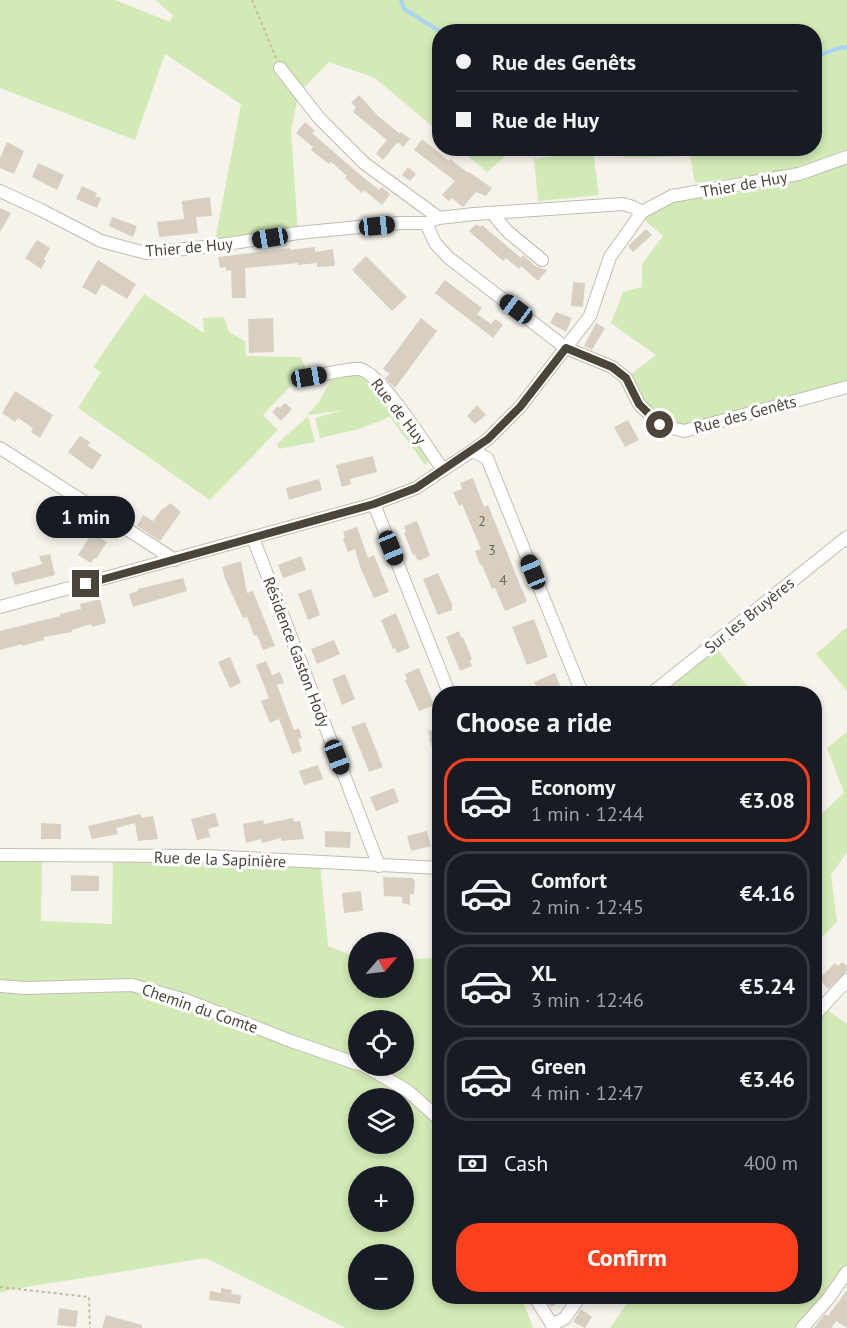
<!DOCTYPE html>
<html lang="en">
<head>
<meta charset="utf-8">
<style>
	:root { --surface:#171b24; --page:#20242c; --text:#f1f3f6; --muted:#9ea1a6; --line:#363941; --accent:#fc3f1d }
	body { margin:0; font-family:"PT Sans",sans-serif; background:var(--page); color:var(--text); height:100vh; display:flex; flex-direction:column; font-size:22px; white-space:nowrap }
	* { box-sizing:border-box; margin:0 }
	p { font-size:20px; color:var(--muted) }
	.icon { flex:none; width:33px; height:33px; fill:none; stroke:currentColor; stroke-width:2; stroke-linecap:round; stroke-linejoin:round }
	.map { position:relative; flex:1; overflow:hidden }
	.panel { position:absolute; left:432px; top:686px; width:390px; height:618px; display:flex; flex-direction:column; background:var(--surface); border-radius:24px; box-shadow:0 3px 9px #0003 }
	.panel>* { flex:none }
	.guide { position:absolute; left:432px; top:24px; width:390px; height:132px; border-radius:24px; box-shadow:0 3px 9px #0003; display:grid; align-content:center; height:132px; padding:0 24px; background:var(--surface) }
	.needle { width:39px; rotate:62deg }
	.controls { position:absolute; left:348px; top:932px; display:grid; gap:12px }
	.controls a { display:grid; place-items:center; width:66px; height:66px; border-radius:50%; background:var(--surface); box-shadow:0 3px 9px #0003; font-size:30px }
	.end { position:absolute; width:27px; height:27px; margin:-14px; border:8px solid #4b4439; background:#fff; box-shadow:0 0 0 3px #fff }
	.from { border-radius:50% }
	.bubble { position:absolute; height:42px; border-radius:21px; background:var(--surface); box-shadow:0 3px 9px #0003; font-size:20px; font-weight:800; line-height:42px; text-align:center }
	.car { position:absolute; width:18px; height:36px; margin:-18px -9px; border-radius:8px; box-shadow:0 0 4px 2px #0007; background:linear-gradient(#222 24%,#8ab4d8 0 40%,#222 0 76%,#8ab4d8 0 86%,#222 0) }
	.guide b { display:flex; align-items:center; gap:21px; height:57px; font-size:22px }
	.guide b+b { border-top:2px solid var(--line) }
	.guide i { width:15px; height:15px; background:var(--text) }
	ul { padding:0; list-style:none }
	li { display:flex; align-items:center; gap:18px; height:84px; margin:0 12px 9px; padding:0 12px; border:3px solid var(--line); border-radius:24px }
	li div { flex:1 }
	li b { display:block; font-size:22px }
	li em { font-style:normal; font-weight:800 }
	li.selected { border-color:var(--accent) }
	li>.icon { width:54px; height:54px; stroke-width:1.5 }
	h2 { padding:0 24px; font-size:27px; line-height:72px }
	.pay { display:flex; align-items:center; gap:15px; height:66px; padding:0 24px; font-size:22px }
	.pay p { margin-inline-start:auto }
	.action { display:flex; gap:12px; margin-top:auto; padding:12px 24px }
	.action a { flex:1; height:69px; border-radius:24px; background:var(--accent); color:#fff; font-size:24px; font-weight:800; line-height:69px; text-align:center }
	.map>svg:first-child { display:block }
	.green { fill:#d2eab5; fill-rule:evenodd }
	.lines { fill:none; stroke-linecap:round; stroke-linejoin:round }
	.stream { stroke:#a9d4f2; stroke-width:4 }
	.building { fill:#d8cfc1 }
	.street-casing { stroke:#c2bbae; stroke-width:14 }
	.path { stroke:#c4b79f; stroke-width:2; stroke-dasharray:3 3; stroke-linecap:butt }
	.street { stroke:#fff; stroke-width:12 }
	.route { stroke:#4b4439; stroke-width:8 }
	.labels { text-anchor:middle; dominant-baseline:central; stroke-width:6; stroke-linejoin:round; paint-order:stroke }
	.number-label { font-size:14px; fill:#6e675b }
	.street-label { font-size:16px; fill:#4b4439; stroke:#fff }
</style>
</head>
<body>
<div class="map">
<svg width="847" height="1328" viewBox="0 0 847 1328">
	<rect width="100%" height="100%" fill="#f6f3ec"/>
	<!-- green -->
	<path class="green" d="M0,0H115L170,22L173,15L155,0H847V149L812,165L782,172L695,183L690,156L628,158L594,149L814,148V32H440L439,132L375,78L329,62L299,93L291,130L298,233L214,246L241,104L165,54L135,140L0,88Z
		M459,149H568L508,154L487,172Z
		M593,151L599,195L538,201L534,159Z
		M847,157V387L684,431L660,425L626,378L656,355L611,323L623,292L642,287V264L663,236L638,215L699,191Z
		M144,294L204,333L203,318L224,317L229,332L245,341L246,356L301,357L309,377L297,379L263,415L278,430L210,500L78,408L101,372L93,367Z
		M334,373L371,374L434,458L425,465L390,417L359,429L320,438L315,418L344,410L307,415L319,402Z
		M308,416L315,442L279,449L277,444Z
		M847,627V691L816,654Z
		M713,644L753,693H652Z
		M847,732V852L831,875L837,922L815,944V820L844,793L827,748Z
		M0,855L42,856L41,921L112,924L113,857L320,862L328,946L358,958V987H404V960L432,958L439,952L440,1296H529L524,1304L533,1328H346L206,1258L14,1289L0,1293ZM358,1020H404V1065H358ZM358,1098H404V1143H358ZM358,1176H404V1221H358ZM358,1254H404V1299H358Z
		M823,1007L847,1024V1272L802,1328H610L632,1296H814L815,1016Z"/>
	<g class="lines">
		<!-- stream -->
		<path class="stream" d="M401,0L404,9L441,32
			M814,60L817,56L842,47L847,48"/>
	</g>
	<!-- building -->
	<path class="building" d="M359,95L378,116L400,134L401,132L410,139L403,147L399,143L396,144L383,160L376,153L387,140L353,112L356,107L351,103Z
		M305,122L315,131L312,133L358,173L379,190L382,187L390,194L382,205L364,190L362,193L345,178L347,176L331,162L329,164L311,150L313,147L296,133Z
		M422,139L449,161L450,159L468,173L469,172L492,188L486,196L476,192L463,207L452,198L449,201L442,195L455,181L414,150Z
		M7,142L24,151L14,174L0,168V158Z
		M38,163L64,175L57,190L32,177Z
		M408,167L416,174L410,181L402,175Z
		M82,186L97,193L95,196L101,198L97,208L76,199Z
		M210,197L212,216L196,217L198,233L159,237L157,222L184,219L182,201Z
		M0,208L11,213L0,232Z
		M112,217L137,226L133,237L109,226Z
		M476,224L480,227L482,225L521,258L523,255L535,266L547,270L538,281L521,266L519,269L506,258L503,261L469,231Z
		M646,229L652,235L633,252L628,246Z
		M37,240L50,248L44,259L46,261L41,269L25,258Z
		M315,247V252L333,249L335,266L317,267V263L298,265V263L245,268L246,298H232L231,270L226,271V267L220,268L218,257L290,248V250Z
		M366,256L407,297L392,311L352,270Z
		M98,260L136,284L127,299L102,284L96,295L82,287Z
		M445,280L482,308L477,314L491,324L495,319L503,325L493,338L435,293Z
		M573,282L585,283L583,307L571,306Z
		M556,312L572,318L566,332L550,323Z
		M273,318L274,352L249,353L248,319Z
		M421,318L437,331L395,388L385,378L390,374L383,369Z
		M596,323L605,328L592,350L584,346Z
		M15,391L53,415L40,438L31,432L33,428L18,418L15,422L2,413Z
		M285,403L292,409L281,421L272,412L278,406L280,408Z
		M477,405L486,415L475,424L467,416Z
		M628,420L639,440L625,447L614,427Z
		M80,436L90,442L88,446L102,455L92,470L68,452Z
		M373,456L377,472L350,479L351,484L342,487L336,465Z
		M473,478L484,507L488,505L527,602L505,611L495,588L492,589L482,565H480L475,551L481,549L462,504L459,506L453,492L462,489L460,483Z
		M319,479L322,490L289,500L286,488Z
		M170,503L181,512L160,541L137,526L143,515L153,521L162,509L165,508Z
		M417,521L430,556L418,561L415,555H413L404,533L406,532L404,526Z
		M96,527L106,533L102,539L107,542L96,559L94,558L91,563L78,555Z
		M357,527L368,558L374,555L389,592L374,598L360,567L355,549L348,552L343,539L345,537L343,532Z
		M50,554L55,575L15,585L11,573L42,564L39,556Z
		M301,556L306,570L283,578L278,565Z
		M241,561L247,593L253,591L275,646L263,650L257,635L254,636L247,617L243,618L225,579L222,567Z
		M438,573L452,604V610L438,615L423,579Z
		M183,578L187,591L133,607L129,594L138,591V589Z
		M311,589L320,615L308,620L298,594Z
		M100,599L106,623L92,627L91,624L72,630V632L44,637V640L22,646V644L0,650V631L60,616V614L81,609L80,604Z
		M396,613L410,648L397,653L395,648L393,649L381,620Z
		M534,619L548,657L527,665L512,627Z
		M459,631L461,638L463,637L472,659L470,660L472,666L460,671L446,637Z
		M334,640L340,654L317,664L311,649Z
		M230,657L241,683L230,688L218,662Z
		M266,661L272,675L280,672L284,683L277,685L294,730L299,728L302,738L298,739L302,751L292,754L279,719L270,723L261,701L269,698L256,665Z
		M419,668L434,705L419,711L405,680H407L405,674Z
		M555,673L563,693H539L534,682Z
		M345,674L355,699L342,705L332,679Z
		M365,722L383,767L369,772L351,727Z
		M440,727V765H439L429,739L430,738L428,731Z
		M318,765L323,779L304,785L299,771Z
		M394,788L399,802L376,811L370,797Z
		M215,813L219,826L208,829L210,837L197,840L191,819Z
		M140,814L142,818L153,816L158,839L138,841L135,823L116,828L118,834L92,839L88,826Z
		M293,818L294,822L300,821L304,839L281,841V838L262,843L261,839L246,843L243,824L263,820L264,824Z
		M41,823L61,824V839H41Z
		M325,831L351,832L350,848L325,847Z
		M427,831L431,846L411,851L407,836Z
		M71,875L99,876V891H71Z
		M383,877L412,878L415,881L414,894H410V905L402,903V897L384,896Z
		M361,891L363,911L344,913L342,893Z
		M842,962L847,966V971L828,989L819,979L835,963L838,966Z
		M221,1288L232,1290L231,1294L241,1295L240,1304L209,1300L210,1291L221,1293Z
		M847,1290V1328L836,1321L831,1328H814L825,1314L828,1316Z
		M544,1296H570L551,1307Z
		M59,1308L78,1311L76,1327L57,1325Z
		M581,1309L592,1317L585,1328L573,1322Z
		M106,1315L142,1325V1328H102Z"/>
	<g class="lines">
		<!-- street casing -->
		<g class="street-casing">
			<path id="street" d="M280,68L319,118L364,163L439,218
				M0,191L41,210L101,241L146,253L214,246L298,233L400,223H426L439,218L474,214L623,204L633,207L642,212
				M492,213L507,231L542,260
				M426,223L435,243L449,258L566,348L612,367L626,378L639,404L660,425L684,431L847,387
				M309,377C321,375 349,368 360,369C381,373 429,450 443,470
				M0,448L175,560
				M472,451L487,458L582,693
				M374,504L449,693
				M253,538L379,866
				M0,607L374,504L416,488L472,451L488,439L520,407L590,316L610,257L642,212L672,196L799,174L847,157
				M652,693L847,537
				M0,855L205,856L440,868
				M0,986L25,988L132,985L186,1000L291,1041L358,1064
				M814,1016L847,980
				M363,1065L408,1091L440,1120
				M534,1296L554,1328
				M552,1325L565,1318L580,1296
				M802,1328L828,1299L847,1272"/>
		</g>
		<!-- path -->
		<path class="path" d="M252,0L276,58
			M0,1287L89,1297L90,1328"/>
		<!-- street -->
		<use href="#street" class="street"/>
	</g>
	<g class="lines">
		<!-- route -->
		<path class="route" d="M86,584L374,504L416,488L488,439L520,407L566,348L612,367L626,378L639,404L660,425"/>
	</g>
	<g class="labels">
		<!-- number labels -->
		<g class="number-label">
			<text x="482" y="521">2</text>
			<text x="492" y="550">3</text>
			<text x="503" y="580">4</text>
		</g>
		<!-- street labels -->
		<g class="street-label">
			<text transform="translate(744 184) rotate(-10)">Thier de Huy</text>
			<text transform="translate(189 247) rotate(-5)">Thier de Huy</text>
			<text transform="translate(399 411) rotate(52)">Rue de Huy</text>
			<text transform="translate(745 414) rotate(-15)">Rue des Genêts</text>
			<text transform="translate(749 615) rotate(-39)">Sur les Bruyères</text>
			<text transform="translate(297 652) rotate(69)">Résidence Gaston Hody</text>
			<text transform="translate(220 859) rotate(2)">Rue de la Sapinière</text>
			<text transform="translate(200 1008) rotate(19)">Chemin du Comte</text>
		</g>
	</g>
</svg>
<div class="controls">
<a><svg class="needle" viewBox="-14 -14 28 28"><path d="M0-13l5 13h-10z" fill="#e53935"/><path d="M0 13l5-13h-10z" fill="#9ea1a6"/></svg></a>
<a><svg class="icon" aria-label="locate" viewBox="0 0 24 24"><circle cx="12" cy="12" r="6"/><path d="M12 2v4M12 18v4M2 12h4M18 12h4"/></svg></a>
<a><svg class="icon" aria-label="layers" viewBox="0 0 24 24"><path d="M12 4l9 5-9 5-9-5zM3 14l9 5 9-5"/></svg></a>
<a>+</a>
<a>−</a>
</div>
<i class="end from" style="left:660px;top:425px"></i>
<i class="end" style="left:86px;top:584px"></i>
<div class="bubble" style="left:36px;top:496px;width:99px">1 min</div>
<i class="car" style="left:377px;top:226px;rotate:84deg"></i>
<i class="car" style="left:270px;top:238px;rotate:261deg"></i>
<i class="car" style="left:516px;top:309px;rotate:307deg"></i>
<i class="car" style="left:309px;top:377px;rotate:81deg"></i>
<i class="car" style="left:391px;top:548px;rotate:158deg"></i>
<i class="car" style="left:533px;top:572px;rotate:338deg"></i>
<i class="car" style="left:337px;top:757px;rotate:159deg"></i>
<div class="guide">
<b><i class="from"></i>Rue des Genêts</b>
<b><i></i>Rue de Huy</b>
</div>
<section class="panel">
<h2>Choose a ride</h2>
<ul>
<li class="selected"><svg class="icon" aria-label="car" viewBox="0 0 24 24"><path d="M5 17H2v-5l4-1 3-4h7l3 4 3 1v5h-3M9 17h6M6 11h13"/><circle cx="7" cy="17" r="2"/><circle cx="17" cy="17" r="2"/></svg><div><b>Economy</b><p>1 min · 12:44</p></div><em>€3.08</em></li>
<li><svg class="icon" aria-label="car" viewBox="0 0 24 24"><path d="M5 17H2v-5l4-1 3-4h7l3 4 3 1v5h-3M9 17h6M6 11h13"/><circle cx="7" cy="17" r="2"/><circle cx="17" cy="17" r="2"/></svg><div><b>Comfort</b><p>2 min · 12:45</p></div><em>€4.16</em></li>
<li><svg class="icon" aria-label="car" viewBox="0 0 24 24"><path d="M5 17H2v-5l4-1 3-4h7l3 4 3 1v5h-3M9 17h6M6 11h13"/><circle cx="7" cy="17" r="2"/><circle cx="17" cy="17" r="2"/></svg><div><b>XL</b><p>3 min · 12:46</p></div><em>€5.24</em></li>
<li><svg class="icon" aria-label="car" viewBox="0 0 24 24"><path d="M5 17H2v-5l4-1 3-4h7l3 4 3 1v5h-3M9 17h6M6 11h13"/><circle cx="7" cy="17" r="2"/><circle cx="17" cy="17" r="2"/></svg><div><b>Green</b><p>4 min · 12:47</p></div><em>€3.46</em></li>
</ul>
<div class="pay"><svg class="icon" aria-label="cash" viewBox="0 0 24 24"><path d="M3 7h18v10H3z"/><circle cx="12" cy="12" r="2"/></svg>Cash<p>400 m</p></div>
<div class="action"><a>Confirm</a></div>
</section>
</div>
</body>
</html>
